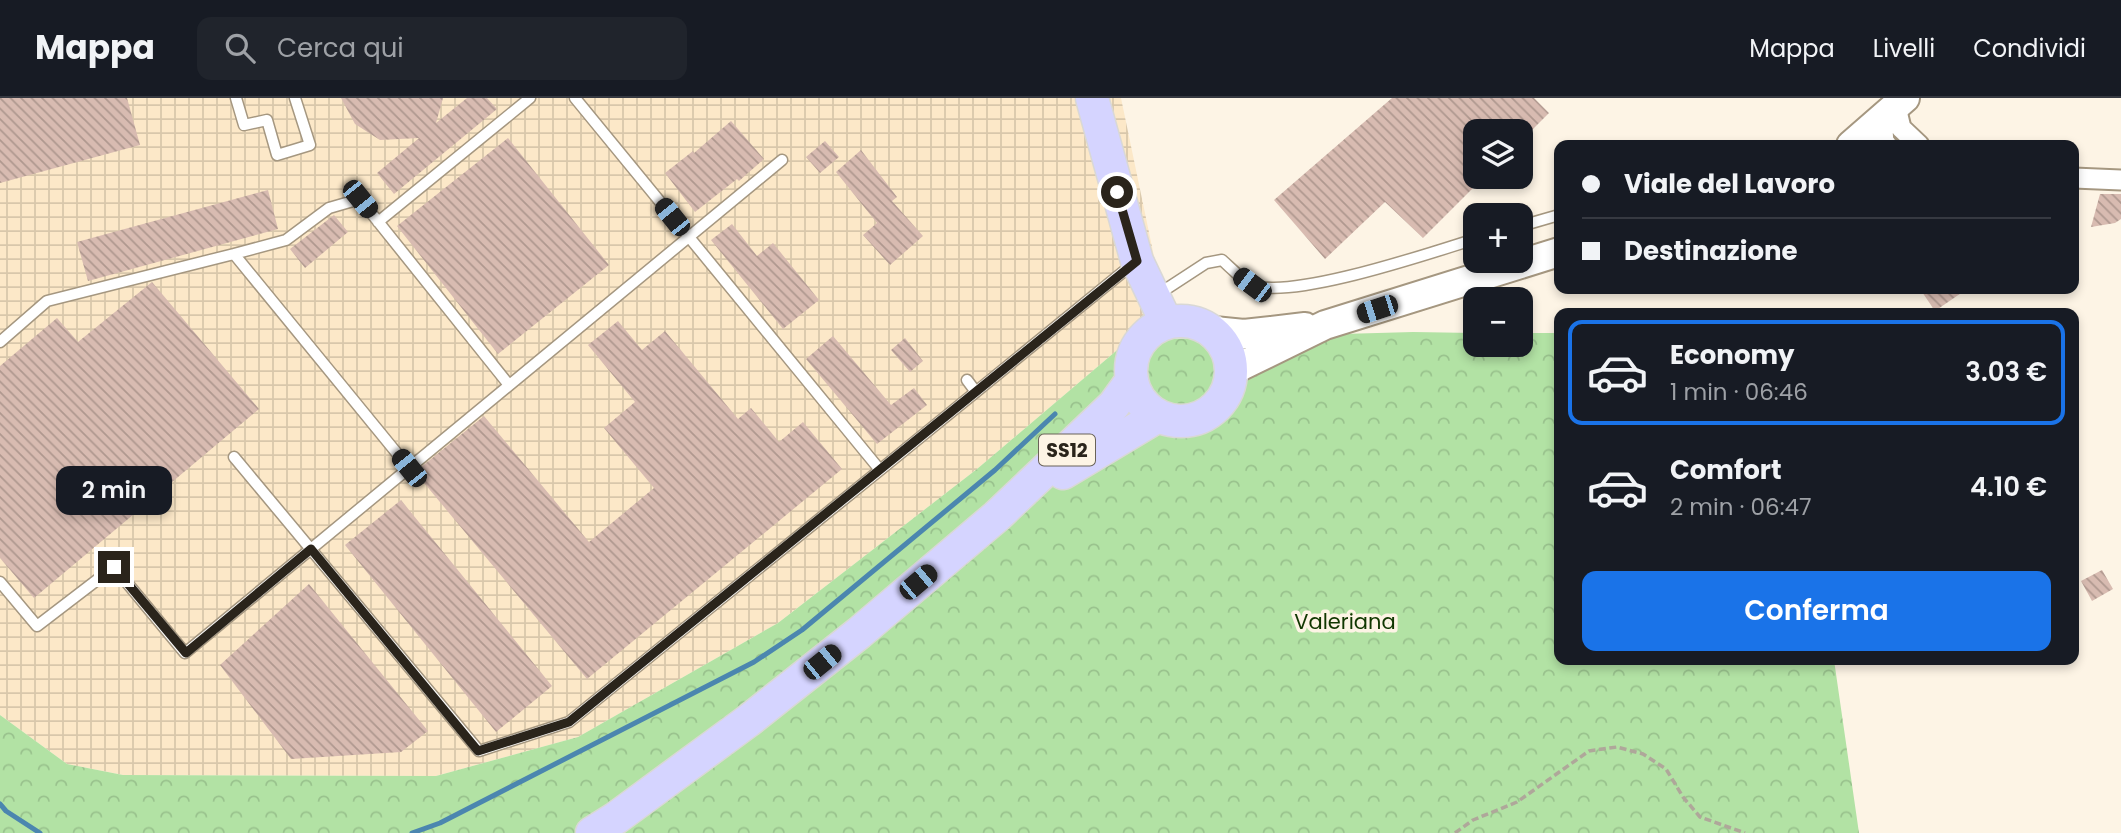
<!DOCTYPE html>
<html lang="it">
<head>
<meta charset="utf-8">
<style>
	:root { --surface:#171b24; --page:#20242c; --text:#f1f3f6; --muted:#9ea1a6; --line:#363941; --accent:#1a73e8 }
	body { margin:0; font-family:Poppins,sans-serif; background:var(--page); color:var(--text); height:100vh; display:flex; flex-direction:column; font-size:26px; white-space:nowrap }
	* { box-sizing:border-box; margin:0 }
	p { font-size:23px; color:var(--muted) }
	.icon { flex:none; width:38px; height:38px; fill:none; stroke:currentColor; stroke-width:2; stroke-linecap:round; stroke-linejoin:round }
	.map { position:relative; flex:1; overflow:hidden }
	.details { position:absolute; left:1554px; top:210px; width:525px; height:357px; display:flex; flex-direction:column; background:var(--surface); border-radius:14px; box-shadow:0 4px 10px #0003 }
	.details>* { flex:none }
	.banner { position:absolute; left:1554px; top:42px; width:525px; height:154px; border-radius:14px; box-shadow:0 4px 10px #0003; display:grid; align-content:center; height:154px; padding:0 28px; background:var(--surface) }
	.tools { position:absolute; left:1463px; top:21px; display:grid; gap:14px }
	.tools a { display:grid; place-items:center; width:70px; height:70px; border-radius:14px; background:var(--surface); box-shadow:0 4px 10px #0003; font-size:35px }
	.end { position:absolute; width:32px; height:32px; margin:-16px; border:9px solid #2a241b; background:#fff; box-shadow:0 0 0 4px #fff }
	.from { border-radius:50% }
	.bubble { position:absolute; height:49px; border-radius:14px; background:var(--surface); box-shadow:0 4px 10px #0003; font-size:23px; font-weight:600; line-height:49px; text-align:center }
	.car { position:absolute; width:21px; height:42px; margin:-21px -10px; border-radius:9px; box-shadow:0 0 5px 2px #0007; background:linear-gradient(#222 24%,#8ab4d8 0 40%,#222 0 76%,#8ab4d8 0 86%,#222 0) }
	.banner b { display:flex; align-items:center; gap:24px; height:66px; font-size:26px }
	.banner b+b { border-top:2px solid var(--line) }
	.banner i { width:18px; height:18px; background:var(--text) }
	ul { padding:12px 0 0; list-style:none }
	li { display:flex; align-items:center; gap:21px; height:105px; margin:0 14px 10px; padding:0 14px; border:4px solid transparent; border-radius:14px }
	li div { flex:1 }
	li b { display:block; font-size:26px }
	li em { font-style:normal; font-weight:600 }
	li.active { border-color:var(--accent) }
	li>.icon { width:63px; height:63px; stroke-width:1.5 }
	.button { display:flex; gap:14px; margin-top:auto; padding:14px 28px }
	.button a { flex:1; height:80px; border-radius:14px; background:var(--accent); color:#fff; font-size:28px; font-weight:600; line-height:80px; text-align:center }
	header { display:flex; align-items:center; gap:42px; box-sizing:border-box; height:98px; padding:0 35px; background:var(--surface); border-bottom:2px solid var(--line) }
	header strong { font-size:33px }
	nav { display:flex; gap:38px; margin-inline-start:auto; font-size:24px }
	.search { width:490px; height:63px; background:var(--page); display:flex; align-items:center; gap:18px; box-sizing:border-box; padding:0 24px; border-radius:14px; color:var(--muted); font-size:26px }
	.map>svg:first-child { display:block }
	.industrial { fill:url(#industrial-grid) }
	.forest { fill:url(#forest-crowns) }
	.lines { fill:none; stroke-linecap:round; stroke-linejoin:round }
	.stream { stroke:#4b86af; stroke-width:5 }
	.building { fill:url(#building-back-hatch) }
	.service-casing { stroke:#a59780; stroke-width:13 }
	.minor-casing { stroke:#a59780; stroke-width:23 }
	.secondary-casing { stroke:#a59780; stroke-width:32 }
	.primary-casing { stroke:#d9d8d6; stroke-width:35 }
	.path { stroke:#afa79a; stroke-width:3.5; stroke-dasharray:7 3.5; stroke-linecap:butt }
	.service { stroke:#fff; stroke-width:10 }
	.minor { stroke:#fff; stroke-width:19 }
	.secondary { stroke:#fff; stroke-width:28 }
	.primary { stroke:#d5d4ff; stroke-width:32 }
	.route { stroke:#2a241b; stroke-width:9 }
	.labels { text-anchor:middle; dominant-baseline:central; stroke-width:7; stroke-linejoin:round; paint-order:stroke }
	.shield { fill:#fdf4e5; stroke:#696258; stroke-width:2 }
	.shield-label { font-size:19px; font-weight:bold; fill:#2a241b }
	.park-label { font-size:21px; fill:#103700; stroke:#fdf4e5 }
</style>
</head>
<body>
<header>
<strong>Mappa</strong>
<div class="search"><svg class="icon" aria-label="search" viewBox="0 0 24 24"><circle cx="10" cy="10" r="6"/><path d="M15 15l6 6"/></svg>Cerca qui</div>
<nav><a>Mappa</a><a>Livelli</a><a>Condividi</a></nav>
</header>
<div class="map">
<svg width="2121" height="735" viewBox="0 0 2121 735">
	<defs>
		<pattern id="industrial-grid" width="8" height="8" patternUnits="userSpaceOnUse" patternTransform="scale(1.75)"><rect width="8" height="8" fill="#fce8c8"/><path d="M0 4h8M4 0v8" fill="none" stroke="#d8c7ab"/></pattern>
		<pattern id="forest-crowns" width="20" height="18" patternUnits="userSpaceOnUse" patternTransform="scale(1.75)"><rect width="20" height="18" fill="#b2e2a4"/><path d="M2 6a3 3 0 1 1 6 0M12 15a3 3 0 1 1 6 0" fill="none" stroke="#99c28d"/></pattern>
		<pattern id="building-back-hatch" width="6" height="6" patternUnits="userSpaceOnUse" patternTransform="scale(1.75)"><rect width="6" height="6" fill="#d8bbb1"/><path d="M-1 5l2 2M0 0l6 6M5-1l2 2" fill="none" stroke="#af988f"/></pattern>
	</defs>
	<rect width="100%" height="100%" fill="#fdf4e5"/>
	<!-- industrial -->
	<path class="industrial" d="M0,0H1121L1171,240L1129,242L977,371L778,525L578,639L436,678L123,677L67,666L0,617Z"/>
	<!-- forest -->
	<path class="forest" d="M1413,234L1475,235V247H1521V235H1559V562H1834L1859,735H0V617L67,666L123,677L436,678L578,639L778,525L977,371L1129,242Z"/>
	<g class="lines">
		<!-- stream -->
		<path class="stream" d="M0,706L6,713L40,735
			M412,735L440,725L754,564L802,532L995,372L1055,316"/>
	</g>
	<!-- building -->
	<path class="building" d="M0,0H127L140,47L0,85Z
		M341,0H443L436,25L467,0H487L497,11L394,96L377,75L419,40L380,42L355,26Z
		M1392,0H1534L1549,15L1521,43V33H1475V88L1423,140L1385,104L1325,161L1274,102Z
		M731,23L764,61L739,83L737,81L695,114L665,75L693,53L694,55Z
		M508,40L609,167L498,256L397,128Z
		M825,43L839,59L820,75L806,59Z
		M861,52L897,99L892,103L923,138L890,167L863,137L877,125L836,74Z
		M268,92L278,131L88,183L77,144Z
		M2100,96H2121V121L2115,125L2091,129Z
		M334,117L348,134L305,170L290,151Z
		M732,126L757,158L773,145L819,202L783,231L711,142Z
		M152,184L259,311L34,500L0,460V268L57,220L78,244Z
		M1920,191H1967L1935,213Z
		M618,223L642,252L665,233L738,321L751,310L779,344L803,324L842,371L587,581L415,374L484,318L589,444L654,390L604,330L635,304L588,247Z
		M833,238L891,307L914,290L927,307L877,346L806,261Z
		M905,240L923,263L910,274L891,252Z
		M401,402L552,588L496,634L345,447Z
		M2102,472L2113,491L2092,503L2081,483Z
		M309,486L428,633L401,654L291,661L220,567Z"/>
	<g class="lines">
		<!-- service casing -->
		<g class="service-casing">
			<path id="service" d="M236,0L244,27L267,22L277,57L310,47L295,0
				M575,0L880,372L1134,165
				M378,124L530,0
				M1521,128L1559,117
				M234,156L286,142L329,110L360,101L509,287
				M1157,197L1206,165L1222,162C1231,170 1241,181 1251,186C1287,204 1433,154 1475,141
				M0,244L47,203L234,156L409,370
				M967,282L976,294
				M234,359L479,653L569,624L880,372
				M0,484L37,528L114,469L185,555L782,62"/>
		</g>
		<!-- minor casing -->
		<g class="minor-casing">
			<path id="minor" d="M1896,9L1901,30L1919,47
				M1887,47L1884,44L1882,22L1890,26
				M2074,80L2121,82"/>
		</g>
		<!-- secondary casing -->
		<g class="secondary-casing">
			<path id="secondary" d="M1851,47L1905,0
				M1214,233L1244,236L1305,229
				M1233,272L1325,227L1559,154"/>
		</g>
		<!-- primary casing -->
		<g class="primary-casing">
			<path id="primary" d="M1092,0L1137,163L1166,224
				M1131 273a50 50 0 1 1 100 0a50 50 0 1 1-100 0Z
				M1063,375L1158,318
				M592,735L616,720L748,623L859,535L997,418L1114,307L1132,282"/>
		</g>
		<!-- path -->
		<path class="path" d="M1455,735L1473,722L1517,704L1589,653L1617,649L1643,656L1666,671L1683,699L1700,719L1745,735"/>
		<!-- service -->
		<use href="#service" class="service"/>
		<!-- minor -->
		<use href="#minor" class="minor"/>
		<!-- secondary -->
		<use href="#secondary" class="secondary"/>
		<!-- primary -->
		<use href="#primary" class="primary"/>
	</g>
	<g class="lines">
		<!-- route -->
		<path class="route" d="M114,469L186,555L311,451L478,653L569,624L1137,163L1117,94"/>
	</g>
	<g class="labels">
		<!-- shield labels -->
		<rect class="shield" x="1039" y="336.5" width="56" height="31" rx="5"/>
		<g class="shield-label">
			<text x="1067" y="352">SS12</text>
		</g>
		<!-- park labels -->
		<g class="park-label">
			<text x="1345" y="523">Valeriana</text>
		</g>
	</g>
</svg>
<div class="tools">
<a><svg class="icon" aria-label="layers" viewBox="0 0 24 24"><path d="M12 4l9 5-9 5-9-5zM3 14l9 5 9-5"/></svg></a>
<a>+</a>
<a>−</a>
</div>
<i class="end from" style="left:1117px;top:94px"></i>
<i class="end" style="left:114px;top:469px"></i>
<div class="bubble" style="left:56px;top:368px;width:116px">2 min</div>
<i class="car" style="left:360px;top:101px;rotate:141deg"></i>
<i class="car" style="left:672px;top:119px;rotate:321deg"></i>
<i class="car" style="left:1252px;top:187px;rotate:307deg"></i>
<i class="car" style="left:1377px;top:211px;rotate:252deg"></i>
<i class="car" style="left:409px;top:370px;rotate:321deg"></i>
<i class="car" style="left:918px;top:484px;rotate:50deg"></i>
<i class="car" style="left:822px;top:564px;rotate:51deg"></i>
<div class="banner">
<b><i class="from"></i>Viale del Lavoro</b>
<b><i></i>Destinazione</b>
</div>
<section class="details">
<ul>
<li class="active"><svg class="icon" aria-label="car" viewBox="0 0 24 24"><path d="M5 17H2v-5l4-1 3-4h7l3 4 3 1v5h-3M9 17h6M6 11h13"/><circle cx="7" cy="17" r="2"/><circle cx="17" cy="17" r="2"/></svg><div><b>Economy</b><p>1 min · 06:46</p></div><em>3.03 €</em></li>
<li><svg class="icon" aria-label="car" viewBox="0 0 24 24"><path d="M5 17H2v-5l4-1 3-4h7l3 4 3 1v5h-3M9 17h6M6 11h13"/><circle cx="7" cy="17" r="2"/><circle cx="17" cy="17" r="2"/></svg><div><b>Comfort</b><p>2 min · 06:47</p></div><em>4.10 €</em></li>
</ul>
<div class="button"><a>Conferma</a></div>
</section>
</div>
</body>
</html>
